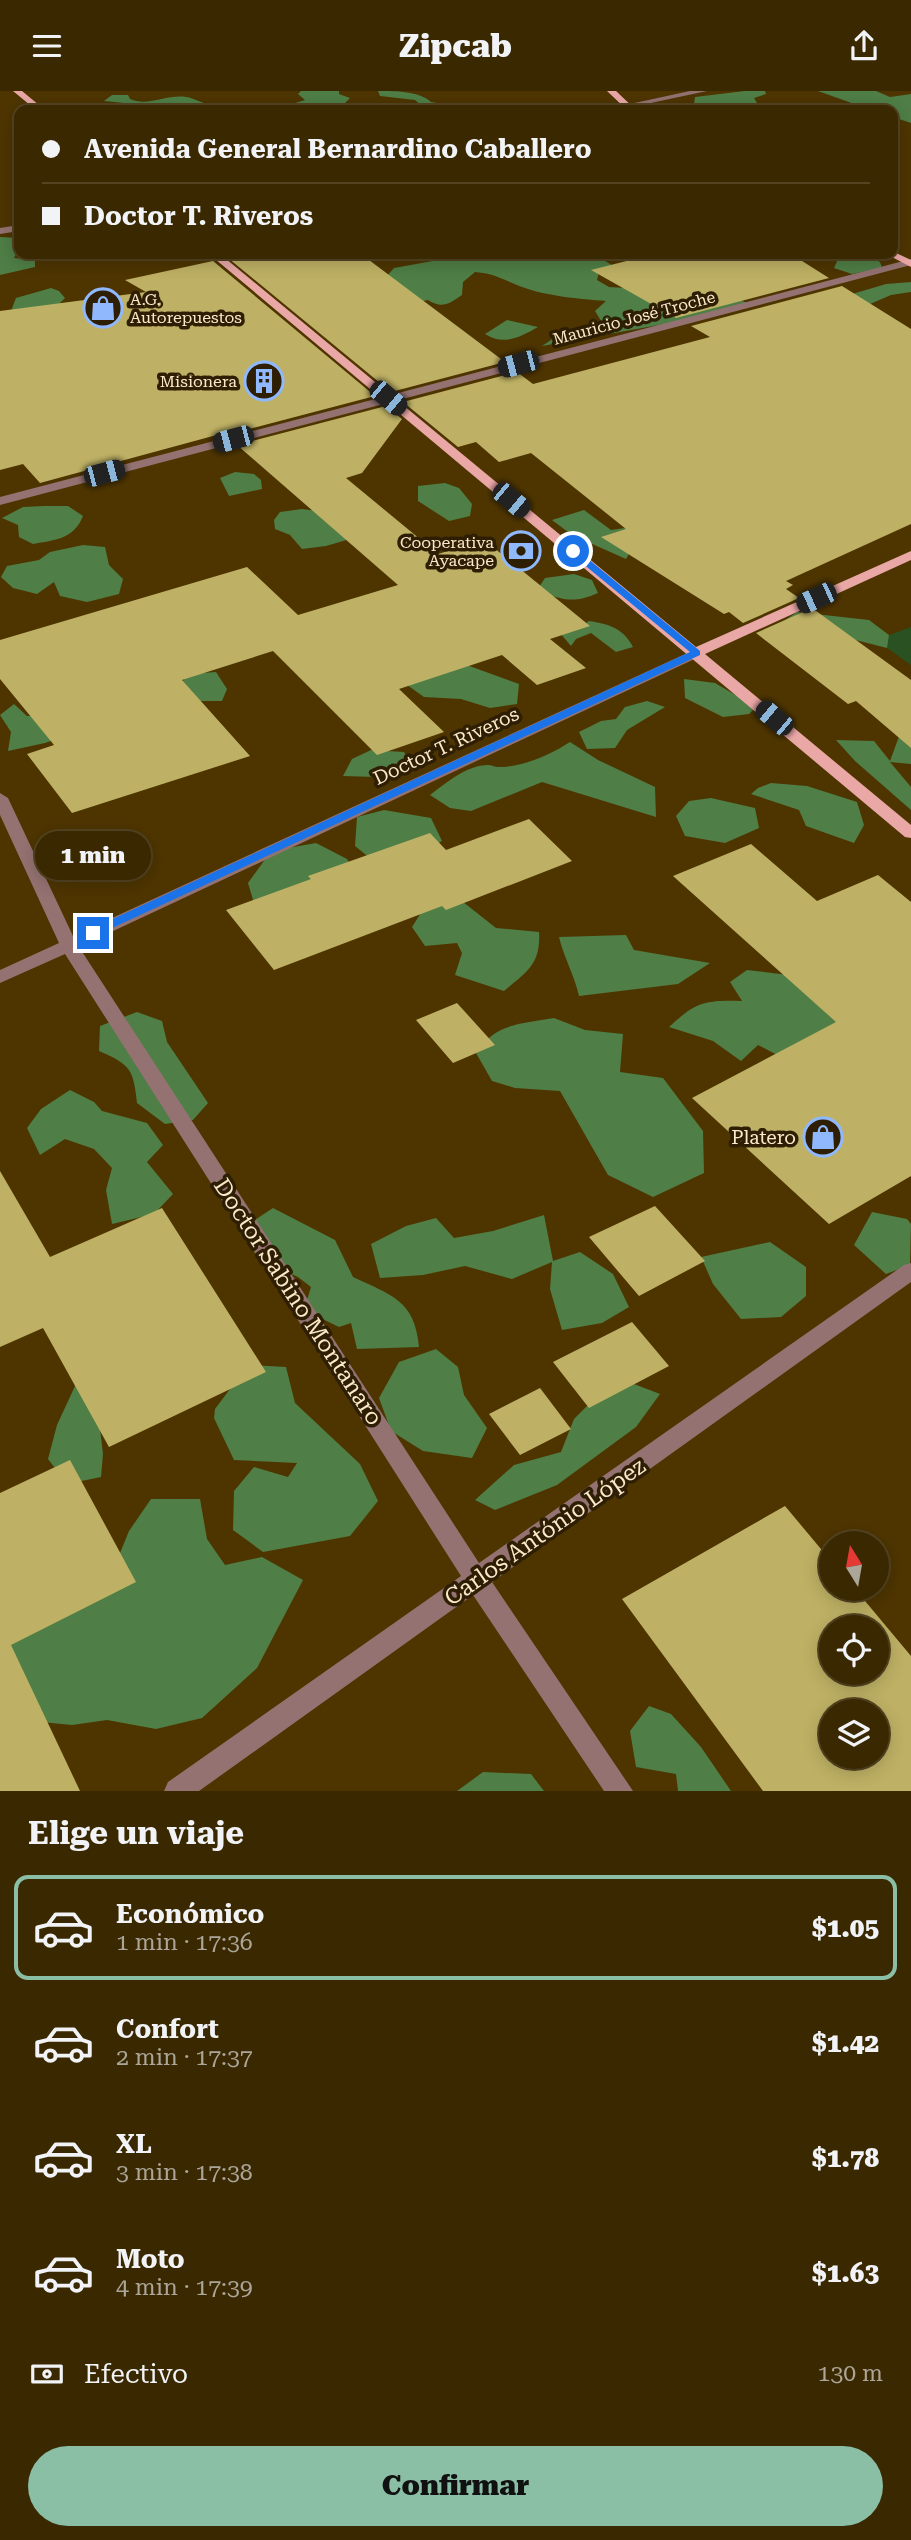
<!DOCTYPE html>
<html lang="es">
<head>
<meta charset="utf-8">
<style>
	:root { --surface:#3a2800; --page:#45340f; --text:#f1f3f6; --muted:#aba699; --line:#544422; --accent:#8abfa5 }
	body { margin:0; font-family:"Roboto Serif",serif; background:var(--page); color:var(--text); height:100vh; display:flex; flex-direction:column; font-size:26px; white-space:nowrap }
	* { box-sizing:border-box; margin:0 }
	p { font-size:23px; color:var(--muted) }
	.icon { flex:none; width:38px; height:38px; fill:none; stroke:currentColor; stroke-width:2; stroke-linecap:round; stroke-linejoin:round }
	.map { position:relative; height:1700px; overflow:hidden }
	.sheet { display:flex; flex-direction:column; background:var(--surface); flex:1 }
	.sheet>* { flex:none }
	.hud { position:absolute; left:14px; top:14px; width:884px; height:154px; border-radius:14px; box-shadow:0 4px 18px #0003,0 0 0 2px var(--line); display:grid; align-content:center; height:154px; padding:0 28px; background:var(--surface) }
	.needle { width:46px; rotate:349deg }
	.controls { position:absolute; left:819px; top:1440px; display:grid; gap:14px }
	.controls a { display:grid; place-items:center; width:70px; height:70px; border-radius:50%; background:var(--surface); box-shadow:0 4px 18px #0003,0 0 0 2px var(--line); font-size:35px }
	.end { position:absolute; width:32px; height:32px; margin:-16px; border:9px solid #1a73e8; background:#fff; box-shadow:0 0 0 4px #fff }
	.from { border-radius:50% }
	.bubble { position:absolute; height:49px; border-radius:24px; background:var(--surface); box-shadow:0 4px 18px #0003,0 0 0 2px var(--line); font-size:23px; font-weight:800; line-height:49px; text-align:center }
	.car { position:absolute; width:21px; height:42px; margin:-21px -10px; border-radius:9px; box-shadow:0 0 5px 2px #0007; background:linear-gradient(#222 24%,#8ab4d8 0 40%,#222 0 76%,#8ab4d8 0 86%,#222 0) }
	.hud b { display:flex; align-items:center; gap:24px; height:66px; font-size:26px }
	.hud b+b { border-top:2px solid var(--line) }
	.hud i { width:18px; height:18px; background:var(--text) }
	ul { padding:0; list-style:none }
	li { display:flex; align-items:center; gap:21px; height:105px; margin:0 14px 10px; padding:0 14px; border:4px solid transparent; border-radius:14px }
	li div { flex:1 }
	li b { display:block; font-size:26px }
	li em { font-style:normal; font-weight:800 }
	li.on { border-color:var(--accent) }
	li>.icon { width:63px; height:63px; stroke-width:1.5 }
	h2 { padding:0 28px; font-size:32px; line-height:84px }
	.pay { display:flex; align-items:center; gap:18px; height:77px; padding:0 28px; font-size:26px }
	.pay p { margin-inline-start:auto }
	.primary-button { display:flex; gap:14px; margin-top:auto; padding:14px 28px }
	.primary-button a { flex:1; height:80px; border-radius:42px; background:var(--accent); color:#111; font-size:28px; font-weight:800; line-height:80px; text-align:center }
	header { display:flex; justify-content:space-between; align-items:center; height:91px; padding:0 28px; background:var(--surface); font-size:32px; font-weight:800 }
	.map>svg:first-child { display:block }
	.green { fill:#2a5122 }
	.forest { fill:#4f7e46 }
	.building { fill:#beb165; fill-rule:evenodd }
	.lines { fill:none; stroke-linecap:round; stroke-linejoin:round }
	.minor { fill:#937271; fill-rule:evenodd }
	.major { fill:#e9a7a6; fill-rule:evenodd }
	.route { fill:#1a73e8 }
	.labels { text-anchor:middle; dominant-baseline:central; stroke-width:7; stroke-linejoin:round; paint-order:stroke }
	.far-poi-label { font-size:16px; fill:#fce9c9; stroke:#2d1e04; text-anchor:end }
	.far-street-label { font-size:16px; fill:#fce9c9; stroke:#2d1e04 }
	.street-label { font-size:19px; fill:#fce9c9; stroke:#2d1e04 }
	.poi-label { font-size:19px; fill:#fce9c9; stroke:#2d1e04; text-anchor:end }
	.near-street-label { font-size:23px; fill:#fce9c9; stroke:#2d1e04 }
</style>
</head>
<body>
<header><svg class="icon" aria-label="menu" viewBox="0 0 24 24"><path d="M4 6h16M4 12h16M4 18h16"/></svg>Zipcab<svg class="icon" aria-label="share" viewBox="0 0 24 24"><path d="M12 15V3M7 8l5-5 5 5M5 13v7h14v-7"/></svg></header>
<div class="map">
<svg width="911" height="1700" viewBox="0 0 911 1700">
	<rect width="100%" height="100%" fill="#4e3500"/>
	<!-- green -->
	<path class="green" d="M911,536V574L876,549Z"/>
	<!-- forest -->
	<path class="forest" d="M301,0H339V3L350,7L345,12L354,19H288L289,14L305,9L298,3Z
		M378,0C396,0 419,0 431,11L443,13L439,19L422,15L415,9L380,5Z
		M745,0H765L766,3L754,7L757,12L781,19H721L726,14L694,13L695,6Z
		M818,0H876L890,6L911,3V32L893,26L892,19H871Z
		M112,4H128L130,8C148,16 167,3 186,6C194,7 203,13 212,14L213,17L235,16L233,19H176L185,18L125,19L121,18L124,12L104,10Z
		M0,146L19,147V163H36L23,167L16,163L14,167L35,169V176L0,184Z
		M437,163H635V168L605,170L617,177L599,181L597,189L609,196L725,203L750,213L687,229L542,255L557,245L578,244V236L603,233L595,220L606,210C581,208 545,205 522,196C503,189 497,183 475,181L463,191L462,204C449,213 442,218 428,209L413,212L385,187L394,177L438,169Z
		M799,163H862L880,171L882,177L852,183L834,177L838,168C823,169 811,173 797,165Z
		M911,191V201L891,204L870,213L832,209L886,193Z
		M51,197L59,200L65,207L57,215L11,220L16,207Z
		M507,229L538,236C521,246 503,255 485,243Z
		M235,381L254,383L261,389L262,398L229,405L220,387Z
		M445,392L459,397L472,413L470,425L449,430L418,410V395Z
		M44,415H68L83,425C74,448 55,449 33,453L19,446L18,434L2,427L23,416Z
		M302,418L344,423L350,448L326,455L302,458L290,444L275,438L274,429L280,421Z
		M584,419L611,439L646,434L626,468L572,444L552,429Z
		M83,454L105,456L109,474L123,488L119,503L87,511L60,505L54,491L37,503L13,497L1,486L7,475L39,469L50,461Z
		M574,483L592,489L598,502C574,513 561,509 537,499L545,487Z
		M797,521L869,529L889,544L887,557L828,542L778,534Z
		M589,530C609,533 623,537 633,556L616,561L591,542L576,548L571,555L560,542L574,540Z
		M464,573L519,593L517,613L490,617L461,608L424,606L403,591Z
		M216,581L227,598L222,610H190L174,600L189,583Z
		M684,588L715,592L756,616L749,623L723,626L685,607Z
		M647,610L665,616L627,639L615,657L587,658L579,641L601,630L616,628L625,616Z
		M14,613L27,625L72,624L77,641L45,652L8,660L11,641L0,624Z
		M901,640L911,642V673L890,671L911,696V719L855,670L836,649L874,650L890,670Z
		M570,651L598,669L655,696L656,726L542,691L471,720L450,717L430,704C446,692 467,674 488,674C491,674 495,676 498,676C523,676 550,664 570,651Z
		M371,659L404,661L410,671L377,686L343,685L352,668Z
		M771,692L807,695L857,711L864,734L854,752L806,735L799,719L751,703L758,697Z
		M711,707L755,717L759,737L725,752L685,745L676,725L689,710Z
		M384,719L431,727L442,750L423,760L376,772L355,755L357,726Z
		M316,752L347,768L360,789L257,822L248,792L271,760Z
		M458,807L496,837L539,841C541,873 527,881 504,900L455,884L462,862L457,852L425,855L412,836L429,809Z
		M626,844L634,859L710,872L678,893L579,905C574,883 564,867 559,846Z
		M747,879L828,889L845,927L783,967L758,954L741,970L713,950L669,936C696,911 704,909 742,910L730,891Z
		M137,921L162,930L167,951L208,1012L193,1029L165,1033L137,1012C133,978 131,974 99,960L100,935Z
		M554,927L585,939L623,943L620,981L663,987L703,1040L704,1082L653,1106L608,1084L560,1000L515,997L492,990L476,962C495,932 521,933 554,927Z
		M70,999L94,1011L102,1020L147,1032L163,1054L147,1071L173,1103L154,1123L112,1133L106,1099L112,1077L94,1058L65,1048L40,1064L27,1037L41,1018Z
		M273,1117L335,1149L353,1186C391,1204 415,1209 419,1256L357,1258L351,1232L339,1236L304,1219L311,1196L298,1186L257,1167L244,1136Z
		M872,1121L907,1128L911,1133L910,1174L886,1183L854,1154Z
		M544,1124L553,1170L580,1161L613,1183L629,1216L602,1232L562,1239L550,1198L552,1171L512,1188L465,1175L423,1184L380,1187L371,1153L406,1135L436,1127L454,1147L493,1140Z
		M770,1151L806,1176V1205L781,1226L741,1228L713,1193L701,1166Z
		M436,1258L458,1276L464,1304L487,1337L472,1367L423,1360L391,1340L379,1307L399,1271Z
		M248,1274L286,1276L295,1312L360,1373L378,1410L350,1445L263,1461L233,1439L234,1400L254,1376L288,1386L297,1372L234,1369L214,1327L215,1318Z
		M634,1293L660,1303L636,1336L557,1394L495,1419L475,1409L514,1374L561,1361L574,1328L600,1302Z
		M75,1295H95L103,1363L101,1386L67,1393L48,1368L57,1334Z
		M151,1408H200L207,1448L225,1474L262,1466L303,1489L257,1577L202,1627L156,1638L107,1629L72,1634L0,1627V1487L120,1462L129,1440Z
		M649,1615L671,1623L701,1656L731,1700H678L676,1683L636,1676L630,1640Z
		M483,1681L531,1683L544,1700H457Z"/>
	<!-- building -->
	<path class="building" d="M246,163H361L505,271L391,301L228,167Z
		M654,163H791L829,187L676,227L591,179Z
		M213,170L375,305L226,344L224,342L40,392L23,373L0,379V220L146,201L125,189Z
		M842,195L911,238V433L786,490L793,494L786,498L799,507L743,532L729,521L724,523L601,446L626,438L531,362L499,371L476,351L458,356L403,311L517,281L533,293L710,246L691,235Z
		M386,315L402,328L362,382L346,387L438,463L484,449L514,473L590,535L550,548L586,577L537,594L502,564L399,598L444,641L377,664L273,560L182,589L250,665L72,722L27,663L54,654L0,588V549L247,476L298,524L398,494L237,354Z
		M812,517L911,589V657L856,610L848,613L756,542Z
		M529,728L572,770L446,819L442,815L274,879L226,819L311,788L308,785L430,742L446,759Z
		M751,753L817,810L878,784L911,811V1085L829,1133L692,1007L836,931L673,785Z
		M457,912L495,954L453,972L416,929Z
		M0,1080L50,1166L162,1117L266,1281L109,1356L43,1237L0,1256Z
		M655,1115L705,1170L639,1205L589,1146Z
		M632,1231L669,1275L589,1317L553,1271Z
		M540,1297L571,1338L520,1364L489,1323Z
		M70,1369L136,1491L11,1554L80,1700H0V1402Z
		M785,1415L831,1470V1498H855L911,1565V1700H763L622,1508ZM831,1536H877V1582H831ZM831,1620H877V1666H831Z"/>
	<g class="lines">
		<!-- minor -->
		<path class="minor" d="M690,0H707L618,19H602Z
			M19,134V140L0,143V137Z
			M911,168V174L0,414V406Z
			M696,558L703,562L701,565L79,856L479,1472L904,1174L911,1172V1191L492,1491L633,1700H604L473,1504L199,1700H164L168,1691L461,1485L65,863L0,892V879L59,852L0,724V702L8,707L73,845Z"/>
		<!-- major -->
		<path class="major" d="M13,0H22L45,19H36Z
			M607,0H616L636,19H627Z
			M892,160L911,169V176L886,163H892Z
			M209,163H220L696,556L911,460V469L705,563L911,734V747L905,746Z"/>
	</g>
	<!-- route -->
	<path class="route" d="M570,458H576L700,560V564L97,844H89V839L690,561L570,462Z"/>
	<!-- icons -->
	<defs>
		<g id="shop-ring" transform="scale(2.0125)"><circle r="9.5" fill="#2d1e04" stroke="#8fb8fd" stroke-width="1.5"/><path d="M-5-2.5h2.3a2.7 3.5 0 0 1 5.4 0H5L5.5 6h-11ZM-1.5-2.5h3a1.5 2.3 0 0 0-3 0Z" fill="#8fb8fd"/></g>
		<g id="building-ring" transform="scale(2.0125)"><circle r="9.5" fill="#2d1e04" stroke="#8fb8fd" stroke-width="1.5"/><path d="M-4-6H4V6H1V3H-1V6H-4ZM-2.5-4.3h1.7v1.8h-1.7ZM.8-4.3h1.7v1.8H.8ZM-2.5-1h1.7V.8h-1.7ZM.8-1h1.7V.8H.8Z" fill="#8fb8fd"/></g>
		<g id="bank-ring" transform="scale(2.0125)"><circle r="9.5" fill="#2d1e04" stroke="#8fb8fd" stroke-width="1.5"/><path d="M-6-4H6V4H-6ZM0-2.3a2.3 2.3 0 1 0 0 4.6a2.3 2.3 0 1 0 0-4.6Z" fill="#8fb8fd"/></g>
	</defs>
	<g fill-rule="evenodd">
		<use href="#shop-ring" x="103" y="217"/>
		<use href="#building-ring" x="264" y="290"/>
		<use href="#bank-ring" x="521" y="460"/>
		<use href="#shop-ring" x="823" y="1046"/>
	</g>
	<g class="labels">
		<!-- far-poi labels -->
		<g class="far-poi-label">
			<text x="130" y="208" text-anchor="start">A.G.<tspan x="130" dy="18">Autorepuestos</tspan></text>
			<text x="237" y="290">Misionera</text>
			<text x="494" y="451">Cooperativa<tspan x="494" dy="18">Ayacape</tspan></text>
		</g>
		<!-- far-street labels -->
		<g class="far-street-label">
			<text transform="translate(634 227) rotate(-15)">Mauricio José Troche</text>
		</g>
		<!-- street labels -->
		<g class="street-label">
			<text transform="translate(446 655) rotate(-25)">Doctor T. Riveros</text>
		</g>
		<!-- poi labels -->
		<g class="poi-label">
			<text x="796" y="1046">Platero</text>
		</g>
		<!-- near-street labels -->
		<g class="near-street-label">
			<text transform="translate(298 1211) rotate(57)">Doctor Sabino Montanaro</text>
			<text transform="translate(545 1441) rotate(-35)">Carlos António López</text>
		</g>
	</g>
</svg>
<div class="controls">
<a><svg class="needle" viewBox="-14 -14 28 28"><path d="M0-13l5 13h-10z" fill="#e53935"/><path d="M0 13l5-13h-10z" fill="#aba699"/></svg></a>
<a><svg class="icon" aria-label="locate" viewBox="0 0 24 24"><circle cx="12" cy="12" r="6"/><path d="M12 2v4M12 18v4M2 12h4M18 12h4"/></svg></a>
<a><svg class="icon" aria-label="layers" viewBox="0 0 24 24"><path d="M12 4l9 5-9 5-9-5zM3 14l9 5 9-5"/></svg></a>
</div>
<i class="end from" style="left:573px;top:460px"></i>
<i class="end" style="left:93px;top:842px"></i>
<div class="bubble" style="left:35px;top:740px;width:116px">1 min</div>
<i class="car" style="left:518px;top:273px;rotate:255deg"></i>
<i class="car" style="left:388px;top:307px;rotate:130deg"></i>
<i class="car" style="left:233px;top:348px;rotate:255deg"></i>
<i class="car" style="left:104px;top:382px;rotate:75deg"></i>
<i class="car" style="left:511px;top:409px;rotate:130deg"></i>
<i class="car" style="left:816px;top:507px;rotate:245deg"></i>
<i class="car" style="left:774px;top:627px;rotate:310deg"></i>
<div class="hud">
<b><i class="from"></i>Avenida General Bernardino Caballero</b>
<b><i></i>Doctor T. Riveros</b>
</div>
</div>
<section class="sheet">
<h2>Elige un viaje</h2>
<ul>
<li class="on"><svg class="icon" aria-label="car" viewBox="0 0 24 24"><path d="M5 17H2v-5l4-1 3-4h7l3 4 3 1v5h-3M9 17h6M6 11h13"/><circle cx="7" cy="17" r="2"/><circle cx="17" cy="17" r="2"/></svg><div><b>Económico</b><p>1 min · 17:36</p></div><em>$1.05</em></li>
<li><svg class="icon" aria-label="car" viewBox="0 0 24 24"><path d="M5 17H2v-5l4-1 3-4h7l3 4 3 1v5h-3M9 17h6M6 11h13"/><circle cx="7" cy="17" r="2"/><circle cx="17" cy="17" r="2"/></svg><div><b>Confort</b><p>2 min · 17:37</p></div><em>$1.42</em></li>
<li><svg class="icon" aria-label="car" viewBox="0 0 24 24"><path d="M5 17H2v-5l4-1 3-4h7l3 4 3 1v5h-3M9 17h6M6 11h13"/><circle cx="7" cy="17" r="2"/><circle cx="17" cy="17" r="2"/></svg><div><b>XL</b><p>3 min · 17:38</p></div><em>$1.78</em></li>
<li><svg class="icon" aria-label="car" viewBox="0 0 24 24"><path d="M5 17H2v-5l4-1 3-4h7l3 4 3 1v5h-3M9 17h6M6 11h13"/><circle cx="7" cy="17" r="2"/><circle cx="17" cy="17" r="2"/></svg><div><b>Moto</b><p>4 min · 17:39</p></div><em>$1.63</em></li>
</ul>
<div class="pay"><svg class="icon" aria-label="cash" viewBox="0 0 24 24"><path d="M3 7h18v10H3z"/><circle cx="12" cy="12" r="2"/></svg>Efectivo<p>130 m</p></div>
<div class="primary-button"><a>Confirmar</a></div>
</section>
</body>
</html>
